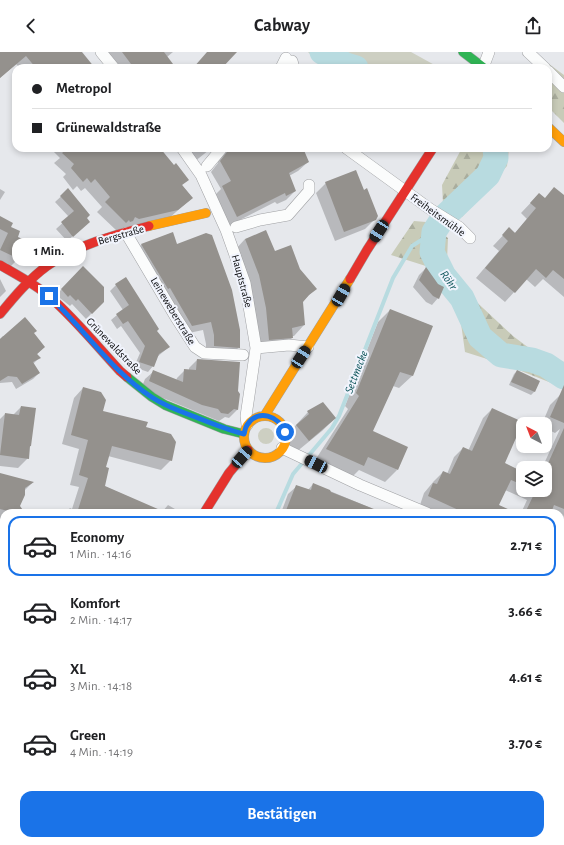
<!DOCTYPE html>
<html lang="de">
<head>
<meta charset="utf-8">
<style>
	:root { --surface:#fff; --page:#f6f6f6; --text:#202124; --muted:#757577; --line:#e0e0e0; --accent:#1a73e8 }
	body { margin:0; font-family:"Alegreya Sans",sans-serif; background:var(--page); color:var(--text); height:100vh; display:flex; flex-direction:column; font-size:15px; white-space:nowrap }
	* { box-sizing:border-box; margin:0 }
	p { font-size:13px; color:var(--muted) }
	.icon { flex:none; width:22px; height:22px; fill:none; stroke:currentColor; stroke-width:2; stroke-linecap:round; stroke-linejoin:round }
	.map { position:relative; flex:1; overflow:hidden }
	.sheet { position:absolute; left:0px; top:457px; width:564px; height:336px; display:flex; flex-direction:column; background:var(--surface); border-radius:12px 12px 0 0; box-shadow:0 2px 6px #0003 }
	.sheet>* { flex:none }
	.banner { position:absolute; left:12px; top:12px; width:540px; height:88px; border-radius:12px; box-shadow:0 2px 6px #0003; display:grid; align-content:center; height:88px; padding:0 20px; background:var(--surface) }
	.needle { width:26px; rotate:318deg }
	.buttons { position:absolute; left:516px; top:365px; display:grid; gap:8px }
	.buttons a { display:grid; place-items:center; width:36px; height:36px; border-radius:8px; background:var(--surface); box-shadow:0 2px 6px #0003; font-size:20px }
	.end { position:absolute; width:18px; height:18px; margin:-9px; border:5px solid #1a73e8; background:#fff; box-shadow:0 0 0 2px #fff }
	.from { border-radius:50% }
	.bubble { position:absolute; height:28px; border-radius:12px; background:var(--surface); box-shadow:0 2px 6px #0003; font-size:13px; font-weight:700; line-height:28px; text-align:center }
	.car { position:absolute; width:12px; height:24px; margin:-12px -6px; border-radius:5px; box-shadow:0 0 3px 1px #0007; background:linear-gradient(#222 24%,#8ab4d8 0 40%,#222 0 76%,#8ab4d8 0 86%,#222 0) }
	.banner b { display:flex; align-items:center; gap:14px; height:38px; font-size:15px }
	.banner b+b { border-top:1px solid var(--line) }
	.banner i { width:10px; height:10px; background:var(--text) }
	ul { padding:7px 0 0; list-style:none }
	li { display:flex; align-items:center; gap:12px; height:60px; margin:0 8px 6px; padding:0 12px; border:2px solid transparent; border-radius:12px }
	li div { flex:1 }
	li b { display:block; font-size:15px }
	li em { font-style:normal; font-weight:700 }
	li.active { border-color:var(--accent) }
	li>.icon { width:36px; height:36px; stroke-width:1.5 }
	.cta { display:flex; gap:8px; margin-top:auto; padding:8px 20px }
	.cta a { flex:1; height:46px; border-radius:12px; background:var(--accent); color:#fff; font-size:16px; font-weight:700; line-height:46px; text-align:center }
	header { display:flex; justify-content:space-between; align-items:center; height:52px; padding:0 20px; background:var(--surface); font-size:18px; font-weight:700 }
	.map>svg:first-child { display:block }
	.green { fill:#cdcfc2 }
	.forest { fill:url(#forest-firs) }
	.cemetery { fill:url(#cemetery-stones) }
	.shadow { fill:#0003 }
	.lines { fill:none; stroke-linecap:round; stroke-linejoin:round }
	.stream { stroke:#b8dbe0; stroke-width:4 }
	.river { stroke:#b8dbe0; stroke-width:25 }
	.building { fill:#94918d }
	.street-casing { stroke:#9fa0a3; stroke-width:12 }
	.fast-casing { stroke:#9fa0a3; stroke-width:10 }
	.slow-casing { stroke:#9fa0a3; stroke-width:10 }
	.jam-casing { stroke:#9fa0a3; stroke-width:10 }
	.street { stroke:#fbfcfc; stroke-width:11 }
	.fast { stroke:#30b455; stroke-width:9 }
	.slow { stroke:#ff9f0a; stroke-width:9 }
	.jam { stroke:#e5322d; stroke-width:9 }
	.route { stroke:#1a73e8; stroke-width:5 }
	.labels { text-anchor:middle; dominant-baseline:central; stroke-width:4; stroke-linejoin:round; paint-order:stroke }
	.street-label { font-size:11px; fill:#0b0c0e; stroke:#f1f4fd }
	.water-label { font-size:12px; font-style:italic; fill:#0f565b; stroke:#f1f4fd }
</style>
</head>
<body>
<header><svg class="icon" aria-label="back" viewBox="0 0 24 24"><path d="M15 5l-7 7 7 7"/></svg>Cabway<svg class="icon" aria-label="share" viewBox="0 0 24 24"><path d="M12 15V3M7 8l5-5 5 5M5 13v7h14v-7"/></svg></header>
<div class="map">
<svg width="564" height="793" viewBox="0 0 564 793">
	<defs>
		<pattern id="forest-firs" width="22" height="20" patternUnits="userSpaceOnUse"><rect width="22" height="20" fill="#c8cbb8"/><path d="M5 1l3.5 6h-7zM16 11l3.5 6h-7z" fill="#aaad9d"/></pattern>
		<pattern id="cemetery-stones" width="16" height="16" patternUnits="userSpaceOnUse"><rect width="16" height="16" fill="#cdcfc2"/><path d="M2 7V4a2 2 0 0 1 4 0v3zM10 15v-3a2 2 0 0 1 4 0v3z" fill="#afb1a6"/></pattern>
	</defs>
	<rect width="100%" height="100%" fill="#e6e8ec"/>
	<!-- green -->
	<path class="green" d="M308,0H341L346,3L348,0H411L440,16H331L319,11Z
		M258 384a8 8 0 1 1 16 0a8 8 0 1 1-16 0Z"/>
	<!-- forest -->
	<path class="forest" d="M549,12L564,23V71L548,55V18Z
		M462,96H509L507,114L462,165L443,151L442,133Z
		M414,169L426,170L448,186L447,209L453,228L513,284L533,299L564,310V336L506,313L465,300L458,250L446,233L429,215L391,203Z"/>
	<!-- cemetery -->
	<path class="cemetery" d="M560,588L564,590V706L560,713Z"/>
	<!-- shadow -->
	<path class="shadow" d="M0,0H81L94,16H20L16,12L0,26Z
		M105,0H173L167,5L175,16H118Z
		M50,96H159L182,133L192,146L168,167L117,179L97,160L102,155L85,136L81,139L77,134L73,138L63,125L66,122L54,111L60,106Z
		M182,96H310L303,100L308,110L298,119L289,124L295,139L286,148L277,152L275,150L228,174L213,145L221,137L211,120L218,111L219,103L217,100L209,98L194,110Z
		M326,131L375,167L365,177L335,189L316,141Z
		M0,137L5,140L0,148Z
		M68,138L85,166L83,175L67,189L56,177L69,165L55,150Z
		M539,142L544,147L564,145V245L543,227L535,235L526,227L505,250L476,226L499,199L493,194L509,177L515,181L527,167L521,161Z
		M0,165L10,176L16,185L26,190L18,207L10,215L0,210Z
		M172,181L176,193L239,295L231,304L206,302V292L203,278L184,282L133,201L141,193Z
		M245,187L274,201L299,218L315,237L302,250L304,273L294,284H292V286L281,297L259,298L235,198Z
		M83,216L103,250L86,267L72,252L70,254L56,243Z
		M425,217L438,246L432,253L426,250L413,235L419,223Z
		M0,227L6,239L0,245Z
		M116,233L169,295L157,305L153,314L148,320L134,315L140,301L121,274L117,277L111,268L123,258L110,239Z
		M390,258L432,274L412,324L399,336L393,334L372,379L397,418L385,430L359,418L351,426L314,410L348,357L345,354L378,270Z
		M3,284L44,295L37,302L39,306L33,312L39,321L33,327L16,337L12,330L0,331V287Z
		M197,308L239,342L237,358L229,366L225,365L219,369L141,337L145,327L153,320L176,329L177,326L185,318L189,319V316Z
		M517,319L538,329L534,340L531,343L509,333L514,322Z
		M83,336L102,360L145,376L171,408L161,418L108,404L105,416L104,434L162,460L168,453L182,461H65L70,456L72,457L79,435L70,433L79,397L62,392L74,346Z
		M560,343L564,345V463L560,472V461H521L527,448L505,438L498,453L515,461H439L420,453L424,441L434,429L443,420L447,422L454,405L463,396L468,399L483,366L492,357L503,412L523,421V438H545V416H542L560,377L555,381L545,376V372H542L550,353Z
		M21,355L31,394L29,395L28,406L18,416L0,414V367L5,362L13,363Z
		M308,360L335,366L322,379L295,401L284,386Z
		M0,422L32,431L24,439L19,454L24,461H4V468L0,467Z
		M313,432L371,456L374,461H281L288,442L297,434L308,438Z
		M0,492L4,493V511L2,514L0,513Z
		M560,550L564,552V599L560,597Z
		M0,712L4,715V779L0,784Z
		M564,729V793H548L549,789H560V738Z
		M45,789H60L56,793H51Z
		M188,789H227L233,793H186Z
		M390,789H407L412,793H387Z"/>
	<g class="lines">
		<!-- stream -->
		<path class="stream" d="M276,461L293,422L332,376L339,364L393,226L412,194L434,180
			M148,793L150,789"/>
		<!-- river -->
		<path class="river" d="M322,0L346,13L356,16
			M495,96L496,106L488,123L443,166L434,180L432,200L444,224L462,246L480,285L501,303L532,308L546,313L564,325"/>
	</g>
	<!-- building -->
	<path class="building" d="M0,0H82L95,16H36L26,4L0,26Z
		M122,0H164L176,16H134Z
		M207,0H237L222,16H193Z
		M68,96H160L174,113L176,111L189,128L182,133L193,146L178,158L139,167L135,165L133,169L130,170L129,168L126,171L105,150L110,145L95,127L91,131L87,126L83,130L71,116L74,112L62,101Z
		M229,96H303L309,110L289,121L296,139L286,144L285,141L237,165L222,134L231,129L220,109L227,100Z
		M356,118L364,138L367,136L378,164L376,168L344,180L325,130Z
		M554,135L564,143V227L553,218L546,226L536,217L515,241L485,216L508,189L502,183L509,175L515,181L536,156L530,151L539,141L545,146Z
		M68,136L90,163L87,166L90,170L73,185L61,170L74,159L60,144Z
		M0,164L13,171L11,175L20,179L18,185L27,189L19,207L0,198L8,181L0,177Z
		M266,178L275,199L291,193L300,217L317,237L309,243L303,250L305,273L292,276L293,286L269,288L266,256L259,223L245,187Z
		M173,180L177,192L206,181L212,183L232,238L240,278V296L214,294V283L211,270L192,274L170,236L168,237L141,192Z
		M83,214L104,235V250L92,262L78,247L76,249L70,243L68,245L61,237Z
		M426,215L438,232L444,235L439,247L433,244L419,228Z
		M126,225L159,277L157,279L170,295L159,302L154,315L139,310L145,294L128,269L123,272L116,262L129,253L115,232Z
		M390,257L433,274L413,324L400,320L373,379L408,395L398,418L368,405L364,414L326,397L359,344L356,341Z
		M25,265L37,279L34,281L45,295L37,302L41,306L33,310L40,321L22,332L17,325L8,324L0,329V287Z
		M197,307L240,310L238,339L240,342L238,358L234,357L228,362L221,361L218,357L202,353L149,329L153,318L183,330L184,317L196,318Z
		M517,318L540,329L535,340L511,330Z
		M564,333V371L550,365Z
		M83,335L101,340L106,348L103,359L148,370L146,375L171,382L176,390L172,409L112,394L106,415L109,416L105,434L167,461H77L88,426L79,423L88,388L71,383Z
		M323,350L336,366L309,389L296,373L309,362L307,359Z
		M21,354L36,356L31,394H30L29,407L0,403L5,361L19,363Z
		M492,356L523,370L505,411L523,420V433L511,428L499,453L517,461H465L428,444L433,431L437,432L443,419L450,422L463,395L472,399Z
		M564,376V457L554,453L551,461H525L536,438H545V418Z
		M0,421L34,430L25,436V443L20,454L25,461H16L0,457Z
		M313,431L330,438L331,440L384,461H285L296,433L311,438Z"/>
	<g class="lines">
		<!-- street casing -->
		<g class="street-casing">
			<path id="street" d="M101,0L114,16
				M528,0L545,16
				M292,9L294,16
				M281,16L286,6
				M483,16L489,0
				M548,19L564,35
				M182,96L201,123L226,178L245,231L256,296L246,364L247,373
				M346,96L430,157L459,175L470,186
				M207,114L222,96
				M236,175L260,168L288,163L309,139V133
				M126,181L175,264L195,295L204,301L243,303
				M256,296L289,293L308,295
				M282,396L360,433L427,461
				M560,522L564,524
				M277,793L279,789"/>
		</g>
		<!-- fast casing -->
		<g class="fast-casing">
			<path id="fast" d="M463,0L484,16
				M127,325L152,345L165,353L224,377L244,382"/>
		</g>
		<!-- slow casing -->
		<g class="slow-casing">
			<path id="slow" d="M548,75L564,90
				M149,174L206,161
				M265,363L350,227
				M244 385a21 21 0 1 1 42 0a21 21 0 1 1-42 0Z"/>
		</g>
		<!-- jam casing -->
		<g class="jam-casing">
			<path id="jam" d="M0,213C17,223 35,232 50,245C75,267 97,294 120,319L127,325
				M350,227L367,198L433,96
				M0,262C14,245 29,227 47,214C77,193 114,183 149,174
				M204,461L229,421L248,398
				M17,793L20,789"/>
		</g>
		<!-- street -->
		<use href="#street" class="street"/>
		<!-- fast -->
		<use href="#fast" class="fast"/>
		<!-- slow -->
		<use href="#slow" class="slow"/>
		<!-- jam -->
		<use href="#jam" class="jam"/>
	</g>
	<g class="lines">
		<!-- route -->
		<path class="route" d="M49,244C84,277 112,320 153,346C167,355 182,360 198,366C213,372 228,378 244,382C245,379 245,376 247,373C258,356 279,364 285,380"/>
	</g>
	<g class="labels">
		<!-- street labels -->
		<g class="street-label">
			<text transform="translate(438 163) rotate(36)">Freiheitsmühle</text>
			<text transform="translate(121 183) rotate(-16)">Bergstraße</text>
			<text transform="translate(242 229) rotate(75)">Hauptstraße</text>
			<text transform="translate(173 259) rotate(59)">Leineweberstraße</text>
			<text transform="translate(114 294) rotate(46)">Grünewaldstraße</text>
		</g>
		<!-- water labels -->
		<g class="water-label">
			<text transform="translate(449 228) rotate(54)">Röhr</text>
			<text transform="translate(356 320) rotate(-69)">Settmecke</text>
		</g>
	</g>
</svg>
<div class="buttons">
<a><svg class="needle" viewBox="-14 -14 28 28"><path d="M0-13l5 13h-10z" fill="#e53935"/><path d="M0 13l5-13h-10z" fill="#757577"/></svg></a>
<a><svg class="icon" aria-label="layers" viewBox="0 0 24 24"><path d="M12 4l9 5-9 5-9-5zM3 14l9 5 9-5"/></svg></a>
</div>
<i class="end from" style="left:285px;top:380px"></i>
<i class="end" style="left:49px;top:244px"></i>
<div class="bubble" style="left:12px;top:186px;width:74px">1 Min.</div>
<i class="car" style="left:379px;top:179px;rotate:213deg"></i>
<i class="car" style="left:341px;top:243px;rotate:30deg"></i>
<i class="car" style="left:301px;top:305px;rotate:33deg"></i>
<i class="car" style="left:242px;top:405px;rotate:41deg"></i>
<i class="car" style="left:316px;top:412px;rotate:296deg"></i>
<div class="banner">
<b><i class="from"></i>Metropol</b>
<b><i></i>Grünewaldstraße</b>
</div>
<section class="sheet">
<ul>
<li class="active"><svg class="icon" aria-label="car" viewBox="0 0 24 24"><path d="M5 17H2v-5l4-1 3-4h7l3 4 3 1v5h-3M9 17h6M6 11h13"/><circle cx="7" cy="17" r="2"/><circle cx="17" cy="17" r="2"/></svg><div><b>Economy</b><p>1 Min. · 14:16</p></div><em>2.71 €</em></li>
<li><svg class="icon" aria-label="car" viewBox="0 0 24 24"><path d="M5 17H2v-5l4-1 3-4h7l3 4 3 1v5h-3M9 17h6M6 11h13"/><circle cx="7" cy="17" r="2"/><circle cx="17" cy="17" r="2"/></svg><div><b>Komfort</b><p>2 Min. · 14:17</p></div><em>3.66 €</em></li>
<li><svg class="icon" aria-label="car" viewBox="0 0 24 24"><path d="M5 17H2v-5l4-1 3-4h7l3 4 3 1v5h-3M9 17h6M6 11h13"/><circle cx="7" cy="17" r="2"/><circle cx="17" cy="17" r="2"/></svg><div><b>XL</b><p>3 Min. · 14:18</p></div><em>4.61 €</em></li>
<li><svg class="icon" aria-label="car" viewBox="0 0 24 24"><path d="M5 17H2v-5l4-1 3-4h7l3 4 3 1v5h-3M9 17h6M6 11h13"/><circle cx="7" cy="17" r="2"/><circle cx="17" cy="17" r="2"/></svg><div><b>Green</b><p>4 Min. · 14:19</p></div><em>3.70 €</em></li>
</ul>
<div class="cta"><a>Bestätigen</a></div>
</section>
</div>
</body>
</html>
